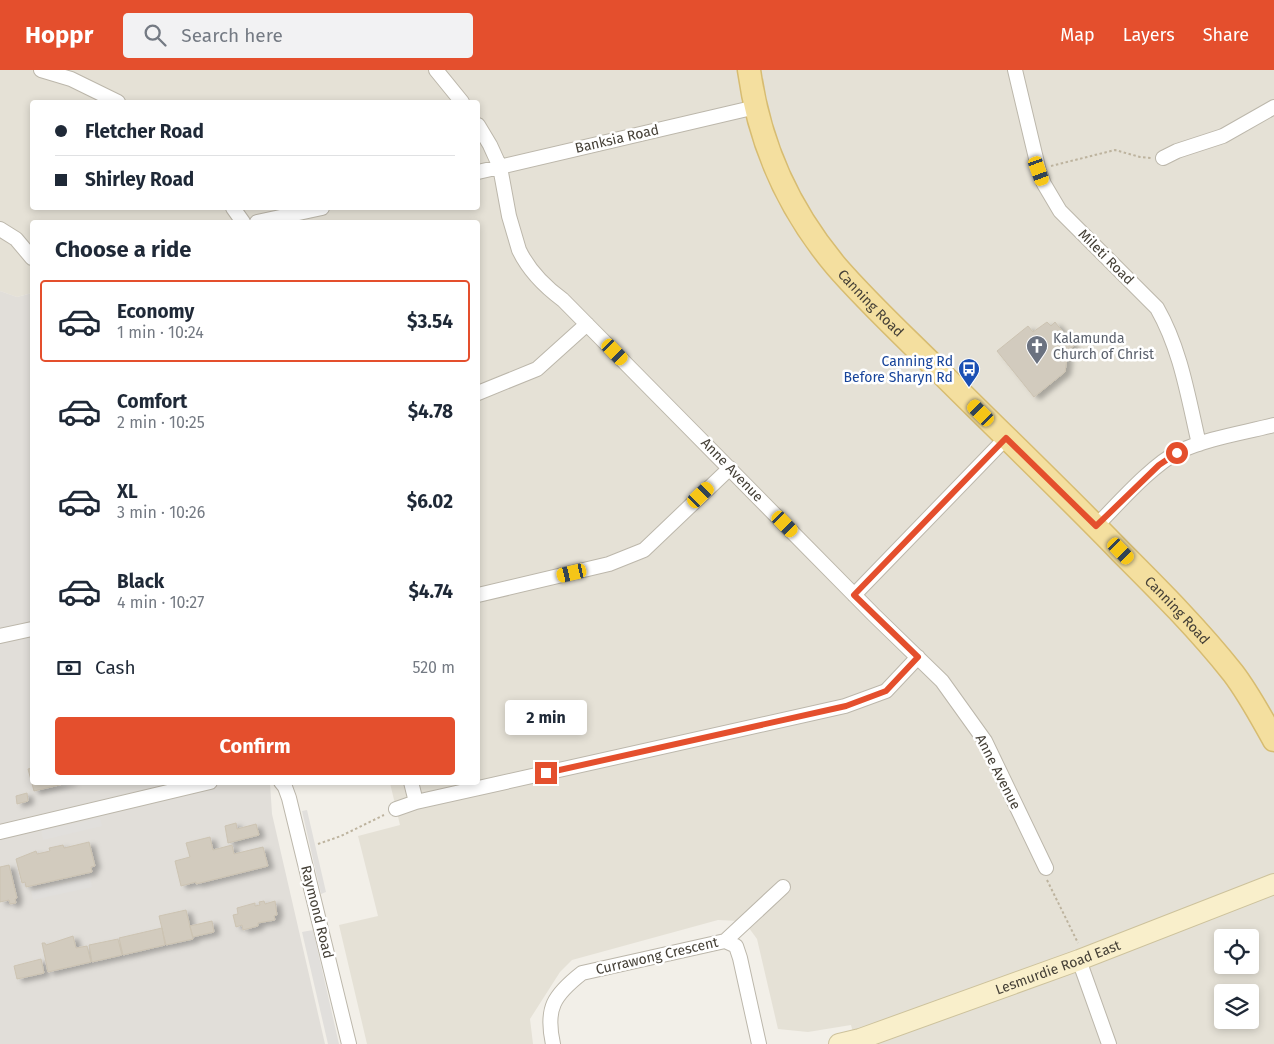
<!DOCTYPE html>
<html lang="en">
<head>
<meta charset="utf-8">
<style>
	:root { --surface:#fff; --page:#f2f2f3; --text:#1f2937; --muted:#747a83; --line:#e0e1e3; --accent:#e44f2d }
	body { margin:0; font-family:"Fira Sans",sans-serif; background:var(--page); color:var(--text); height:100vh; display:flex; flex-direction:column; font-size:19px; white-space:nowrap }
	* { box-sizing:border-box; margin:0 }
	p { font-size:16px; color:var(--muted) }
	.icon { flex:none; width:28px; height:28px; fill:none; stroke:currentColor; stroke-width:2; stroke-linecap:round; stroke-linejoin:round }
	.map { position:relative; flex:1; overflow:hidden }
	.drawer { position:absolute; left:30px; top:150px; width:450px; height:565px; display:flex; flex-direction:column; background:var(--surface); border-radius:5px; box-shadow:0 2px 8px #0003 }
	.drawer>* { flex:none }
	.banner { position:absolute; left:30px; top:30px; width:450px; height:110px; border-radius:5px; box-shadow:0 2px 8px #0003; display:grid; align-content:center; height:110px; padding:0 25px; background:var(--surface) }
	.tools { position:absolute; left:1214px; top:859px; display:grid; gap:10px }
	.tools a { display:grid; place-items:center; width:45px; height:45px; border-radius:5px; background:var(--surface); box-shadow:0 2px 8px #0003; font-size:25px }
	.end { position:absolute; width:22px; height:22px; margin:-11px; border:6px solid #e44f2d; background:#fff; box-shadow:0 0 0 2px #fff }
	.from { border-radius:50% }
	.bubble { position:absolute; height:35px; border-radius:5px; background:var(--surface); box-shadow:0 2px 8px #0003; font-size:16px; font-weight:700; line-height:35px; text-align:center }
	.car { position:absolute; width:15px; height:30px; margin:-15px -8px; border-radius:6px; box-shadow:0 0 4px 1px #0007; background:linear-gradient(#f5c518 24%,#345 0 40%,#f5c518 0 76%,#345 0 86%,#f5c518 0) }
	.banner b { display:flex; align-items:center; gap:18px; height:48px; font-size:19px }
	.banner b+b { border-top:1px solid var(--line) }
	.banner i { width:12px; height:12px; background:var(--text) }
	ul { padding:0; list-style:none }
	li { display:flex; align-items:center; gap:15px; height:82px; margin:0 10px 8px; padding:0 15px; border:2px solid transparent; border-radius:5px }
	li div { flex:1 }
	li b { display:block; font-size:19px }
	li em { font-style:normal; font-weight:700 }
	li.selected { border-color:var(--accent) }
	li>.icon { width:45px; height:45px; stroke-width:1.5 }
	h2 { padding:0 25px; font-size:22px; line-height:60px }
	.pay { display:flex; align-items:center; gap:12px; height:55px; padding:0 25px; font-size:19px }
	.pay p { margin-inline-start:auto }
	.primary-button { display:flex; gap:10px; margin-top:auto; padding:10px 25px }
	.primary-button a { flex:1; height:58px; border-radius:5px; background:var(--accent); color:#fff; font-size:20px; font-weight:700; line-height:58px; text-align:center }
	header { display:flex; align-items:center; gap:30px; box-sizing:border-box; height:70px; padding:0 25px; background:var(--accent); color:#fff }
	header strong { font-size:24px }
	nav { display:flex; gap:28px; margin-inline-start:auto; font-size:18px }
	.search { width:350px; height:45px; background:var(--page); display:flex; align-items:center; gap:12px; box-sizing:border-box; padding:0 18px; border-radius:5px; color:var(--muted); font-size:19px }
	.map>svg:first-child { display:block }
	.residential { fill:#e5e1d6; fill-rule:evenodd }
	.industrial { fill:#e1ded9 }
	.parking { fill:#e1dfdc }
	.building { fill:#d2cbbe; stroke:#ccc3b2; filter:url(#shadow) }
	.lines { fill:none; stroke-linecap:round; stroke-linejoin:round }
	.street-casing { stroke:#bcb7ab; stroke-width:16 }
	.secondary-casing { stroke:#cdc29c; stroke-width:22 }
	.primary-casing { stroke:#d7bc71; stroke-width:25 }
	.path { stroke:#bdb39e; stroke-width:2; stroke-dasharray:2.5 2.5; stroke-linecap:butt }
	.street { stroke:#fff; stroke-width:14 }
	.secondary { stroke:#f9efcb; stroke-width:20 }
	.primary { stroke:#f4df9f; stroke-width:22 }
	.route { stroke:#e44f2d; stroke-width:6 }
	.labels { text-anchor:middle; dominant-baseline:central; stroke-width:5; stroke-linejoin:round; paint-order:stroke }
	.street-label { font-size:14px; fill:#454037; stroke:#fff }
	.worship-label { font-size:14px; fill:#5b616d; stroke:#fff; text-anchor:start }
	.transit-label { font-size:14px; fill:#164399; stroke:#fff; text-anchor:end }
</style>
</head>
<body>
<header>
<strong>Hoppr</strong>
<div class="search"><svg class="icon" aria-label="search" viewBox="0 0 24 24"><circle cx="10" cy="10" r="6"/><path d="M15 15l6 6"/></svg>Search here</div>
<nav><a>Map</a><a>Layers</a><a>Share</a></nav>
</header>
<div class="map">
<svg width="1274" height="974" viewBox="0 0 1274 974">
	<defs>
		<filter id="shadow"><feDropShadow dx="5.5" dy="3" stdDeviation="2.5" flood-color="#0004"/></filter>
	</defs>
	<rect width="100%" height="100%" fill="#f2efe8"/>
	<!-- residential -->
	<path class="residential" d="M0,0H1274V974H856L851,955L808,962L778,959L757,869L749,858L738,851L718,850L572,890L560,902L530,949L533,974H367L339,855L378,846L358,766L400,755L390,713L478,712V152H32V223L17,227L0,221ZM32,32H478V138H32ZM1222,868H1250V895H1222ZM1222,922H1250V950H1222Z"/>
	<!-- industrial -->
	<path class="industrial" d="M0,221L17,227L32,223V712L270,713L272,744L325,974H0Z"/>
	<!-- parking -->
	<path class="parking" d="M307,740L326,822L321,824L302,741Z
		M100,748L102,756L43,770L41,761Z
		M90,807L92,817L33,830L31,821Z
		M313,860L339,974H328L302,862Z"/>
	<!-- building -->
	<path class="building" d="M1047,252L1051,256L1055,252L1074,276L1063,283L1067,288L1065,302L1034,327L997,281L1028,256L1033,262Z
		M32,698V712H72L34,721L28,699Z
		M27,723L28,731L17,734L16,726Z
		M236,753L237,759L256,754L259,765L228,773L225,756Z
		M210,767L213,780L232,775L234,784L263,777L268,796L196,814V812L181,816L175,791L190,787L186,773Z
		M89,772L95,796L91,797L92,802L26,817L25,812L22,813L16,789L36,781L37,784L50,781L49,778L63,775L64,778Z
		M9,795L17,828L15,829L16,833L10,834L9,830L0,832V797Z
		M264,831L265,834L275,831L277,845L274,846L275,850L258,853V856L243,860L242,855L236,857L233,845L238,844L237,838L255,833V836L260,835L259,832Z
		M186,840L193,869L166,875L159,846Z
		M212,851L214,862L193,867L190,856Z
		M162,858L165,875L123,885L119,868Z
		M73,866L76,878L87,876L91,892L48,902L42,873H45L46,875Z
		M118,869L122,885L92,892L89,875Z
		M41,889L44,903L17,909L14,896Z"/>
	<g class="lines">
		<!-- street casing -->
		<g class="street-casing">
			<path id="street" d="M41,0L71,9L118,32
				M436,0L462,32
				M1015,0L1039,101L1044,114L1060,141L1157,238C1181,280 1188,327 1199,374
				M478,55L490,75L500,97L509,146L519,180C529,201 544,216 563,230L874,545L942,611L985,671L1046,798
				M1163,88L1177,81L1223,66L1274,37
				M478,102L756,37
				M233,138L243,152
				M257,152L322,138
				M0,159L16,169L32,188
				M478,323L537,299L587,254
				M1096,456C1118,434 1152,395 1178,382C1208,368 1243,363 1274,355
				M478,525L609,494L644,480L730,398
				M854,525L1006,368
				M0,566L32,559
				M281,712L285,717L289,728L349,974
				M411,712L416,732
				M396,739L416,732L845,636L886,621L918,587
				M0,762L210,712
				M1079,890L1109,974
				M553,974C545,938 554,925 582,903L725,871
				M759,974L740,888L736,876L725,871L783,817"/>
		</g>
		<!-- secondary casing -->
		<g class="secondary-casing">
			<g id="secondary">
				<path id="s1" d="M839,974L860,969L1079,890L1274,814"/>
			</g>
		</g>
		<!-- primary casing -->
		<g class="primary-casing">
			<g id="primary">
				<path id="s2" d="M749,0C759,73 789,140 836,196C868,233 905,267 939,301C1000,362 1062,421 1121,482C1160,521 1199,560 1233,603C1249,624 1261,647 1274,670"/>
			</g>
		</g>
		<!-- path -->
		<path class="path" d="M1051,96L1115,80L1140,87L1151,88
			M318,774L341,766L384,745
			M1047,810L1078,873"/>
		<!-- street -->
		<use href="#street" class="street"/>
		<!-- secondary -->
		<use href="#secondary" class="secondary"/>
		<!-- primary -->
		<use href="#primary" class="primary"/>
	</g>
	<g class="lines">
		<!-- route -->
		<path class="route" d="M546,703L846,636L886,621L918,587L854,525L1006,368L1096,456L1159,395L1177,383"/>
	</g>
	<!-- icons -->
	<defs>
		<g id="church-pin" transform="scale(1.125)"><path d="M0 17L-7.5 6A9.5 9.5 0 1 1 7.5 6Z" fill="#6b7280" stroke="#fff"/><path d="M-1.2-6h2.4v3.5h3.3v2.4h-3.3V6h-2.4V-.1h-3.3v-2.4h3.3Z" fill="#fff"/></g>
		<g id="bus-pin" transform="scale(1.125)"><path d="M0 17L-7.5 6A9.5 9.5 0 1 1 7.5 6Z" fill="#1a4fb4" stroke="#fff"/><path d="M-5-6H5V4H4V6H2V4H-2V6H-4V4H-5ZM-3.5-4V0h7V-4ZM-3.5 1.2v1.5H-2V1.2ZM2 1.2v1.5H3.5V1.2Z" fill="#fff"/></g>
	</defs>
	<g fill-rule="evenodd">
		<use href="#church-pin" x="1037" y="276"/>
		<use href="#bus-pin" x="969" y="299"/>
	</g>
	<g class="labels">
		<!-- street labels -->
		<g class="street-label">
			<text transform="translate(617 69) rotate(-13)">Banksia Road</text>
			<text transform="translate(1106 187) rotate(45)">Mileti Road</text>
			<text stroke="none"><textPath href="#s2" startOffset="268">Canning Road</textPath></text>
			<text transform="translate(732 400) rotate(46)">Anne Avenue</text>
			<text stroke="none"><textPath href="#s2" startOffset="702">Canning Road</textPath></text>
			<text transform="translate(998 702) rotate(63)">Anne Avenue</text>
			<text transform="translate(317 842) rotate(76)">Raymond Road</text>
			<text transform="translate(657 886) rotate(-13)">Currawong Crescent</text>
			<text stroke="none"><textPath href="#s1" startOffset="232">Lesmurdie Road East</textPath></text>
		</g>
		<!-- worship labels -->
		<g class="worship-label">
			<text x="1053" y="268">Kalamunda<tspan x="1053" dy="16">Church of Christ</tspan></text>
		</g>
		<!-- transit labels -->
		<g class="transit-label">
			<text x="953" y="291">Canning Rd<tspan x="953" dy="16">Before Sharyn Rd</tspan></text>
		</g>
	</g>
</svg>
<div class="tools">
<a><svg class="icon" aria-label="locate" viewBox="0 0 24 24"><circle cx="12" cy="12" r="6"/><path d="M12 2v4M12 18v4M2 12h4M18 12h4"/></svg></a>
<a><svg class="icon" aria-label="layers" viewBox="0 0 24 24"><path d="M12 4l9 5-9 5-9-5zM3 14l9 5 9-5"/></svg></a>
</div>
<i class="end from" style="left:1177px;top:383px"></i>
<i class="end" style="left:546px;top:703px"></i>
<div class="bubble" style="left:505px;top:630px;width:82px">2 min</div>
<i class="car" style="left:1039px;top:101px;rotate:160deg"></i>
<i class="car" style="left:615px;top:282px;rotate:136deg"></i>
<i class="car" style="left:981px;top:343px;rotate:315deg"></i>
<i class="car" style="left:701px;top:425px;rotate:46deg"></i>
<i class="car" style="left:785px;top:454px;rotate:136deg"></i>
<i class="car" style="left:1121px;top:481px;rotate:136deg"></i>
<i class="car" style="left:572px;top:503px;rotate:257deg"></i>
<div class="banner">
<b><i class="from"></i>Fletcher Road</b>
<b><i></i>Shirley Road</b>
</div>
<section class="drawer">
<h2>Choose a ride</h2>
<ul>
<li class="selected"><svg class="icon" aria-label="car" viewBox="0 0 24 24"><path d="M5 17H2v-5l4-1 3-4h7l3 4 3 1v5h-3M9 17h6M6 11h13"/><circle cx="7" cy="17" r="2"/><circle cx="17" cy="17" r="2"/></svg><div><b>Economy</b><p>1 min · 10:24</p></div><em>$3.54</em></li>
<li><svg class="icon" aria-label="car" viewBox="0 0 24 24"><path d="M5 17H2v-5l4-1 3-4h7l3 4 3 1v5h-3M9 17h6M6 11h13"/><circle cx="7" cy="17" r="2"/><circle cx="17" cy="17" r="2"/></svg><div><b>Comfort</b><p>2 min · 10:25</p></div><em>$4.78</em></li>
<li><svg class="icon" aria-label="car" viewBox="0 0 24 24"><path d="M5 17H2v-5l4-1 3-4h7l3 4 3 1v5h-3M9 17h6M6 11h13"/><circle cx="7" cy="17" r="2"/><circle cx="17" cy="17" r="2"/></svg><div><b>XL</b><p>3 min · 10:26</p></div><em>$6.02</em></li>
<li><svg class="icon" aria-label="car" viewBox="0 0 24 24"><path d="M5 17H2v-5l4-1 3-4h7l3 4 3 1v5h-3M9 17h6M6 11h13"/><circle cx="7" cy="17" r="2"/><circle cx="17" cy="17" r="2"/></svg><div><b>Black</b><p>4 min · 10:27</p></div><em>$4.74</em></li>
</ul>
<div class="pay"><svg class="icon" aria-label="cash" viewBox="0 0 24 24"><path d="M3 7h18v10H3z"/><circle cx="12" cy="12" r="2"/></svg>Cash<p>520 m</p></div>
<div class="primary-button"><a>Confirm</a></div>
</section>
</div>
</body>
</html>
